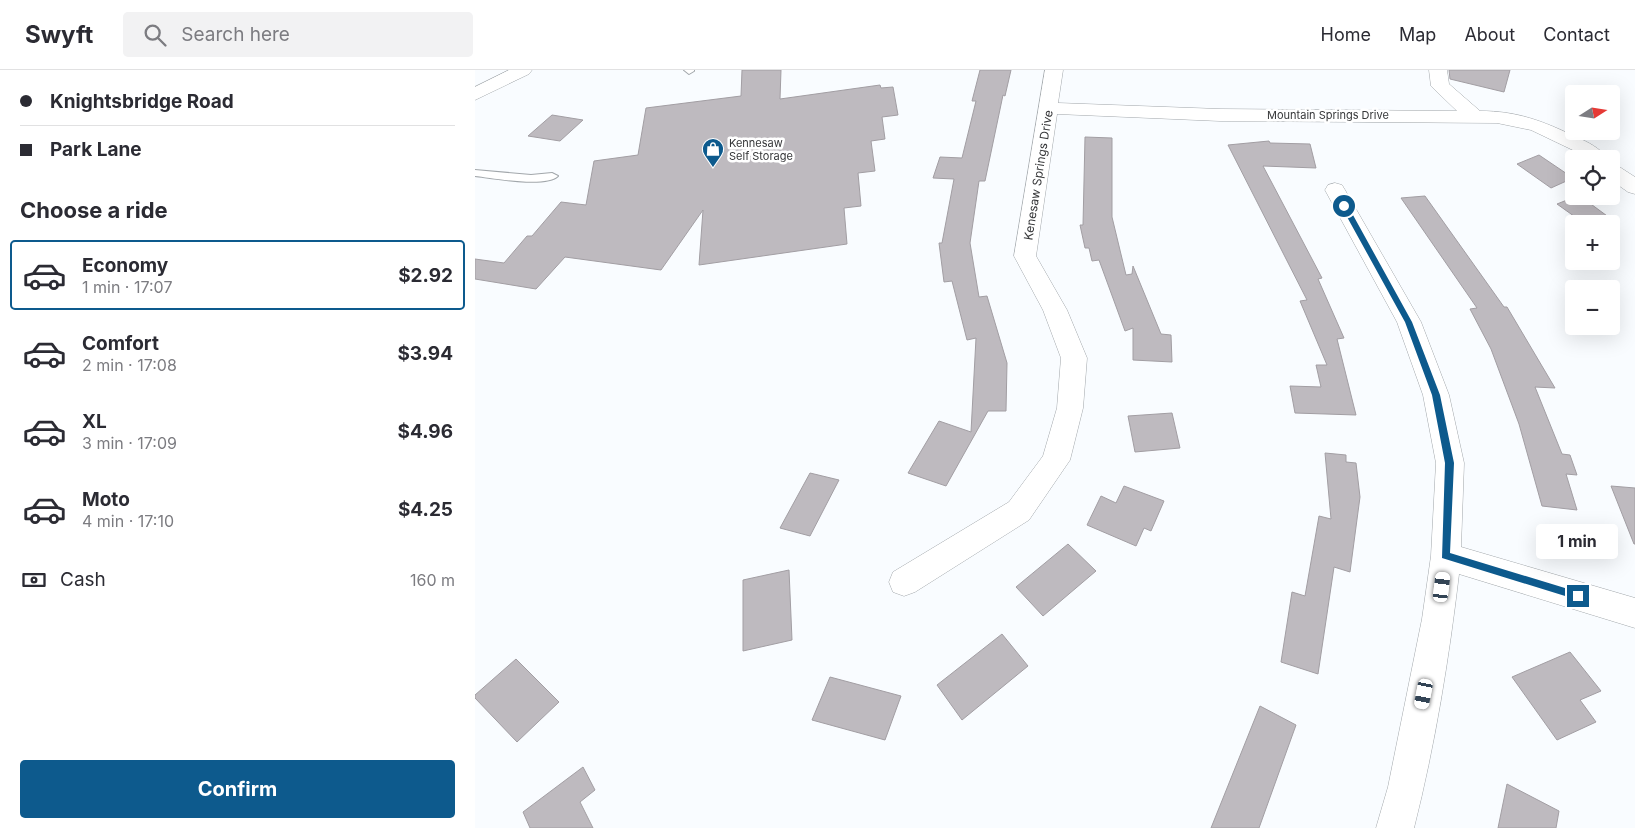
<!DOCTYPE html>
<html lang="en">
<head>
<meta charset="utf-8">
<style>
	:root { --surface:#fff; --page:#f2f2f3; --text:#2b2b33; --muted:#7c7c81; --line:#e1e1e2; --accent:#0d5a8d }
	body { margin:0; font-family:Inter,sans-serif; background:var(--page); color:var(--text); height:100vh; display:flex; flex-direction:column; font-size:19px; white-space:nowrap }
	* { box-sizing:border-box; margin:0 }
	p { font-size:16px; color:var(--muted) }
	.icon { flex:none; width:28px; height:28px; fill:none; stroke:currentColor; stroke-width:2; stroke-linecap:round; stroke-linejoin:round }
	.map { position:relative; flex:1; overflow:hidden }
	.sheet { display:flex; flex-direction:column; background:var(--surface); width:475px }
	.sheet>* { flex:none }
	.hud { display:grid; align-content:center; height:110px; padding:0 20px; background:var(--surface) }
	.needle { width:32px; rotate:78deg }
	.buttons { position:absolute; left:1090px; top:15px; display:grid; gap:10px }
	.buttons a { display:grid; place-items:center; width:55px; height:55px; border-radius:5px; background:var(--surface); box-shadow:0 5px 20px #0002; font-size:25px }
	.end { position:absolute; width:22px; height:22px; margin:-11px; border:6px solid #0d5a8d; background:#fff; box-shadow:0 0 0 2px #fff }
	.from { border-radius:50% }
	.bubble { position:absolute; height:35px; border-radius:5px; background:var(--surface); box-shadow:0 5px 20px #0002; font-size:16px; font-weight:700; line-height:35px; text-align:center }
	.car { position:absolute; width:15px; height:30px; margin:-15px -8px; border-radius:6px; box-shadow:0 0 4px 1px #0007; background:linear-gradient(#fff 24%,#345 0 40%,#fff 0 76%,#345 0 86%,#fff 0) }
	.hud b { display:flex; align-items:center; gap:18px; height:48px; font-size:19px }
	.hud b+b { border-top:1px solid var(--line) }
	.hud i { width:12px; height:12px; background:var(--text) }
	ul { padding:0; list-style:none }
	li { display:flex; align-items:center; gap:15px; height:70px; margin:0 10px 8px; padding:0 10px; border:2px solid transparent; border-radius:5px }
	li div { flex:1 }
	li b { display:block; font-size:19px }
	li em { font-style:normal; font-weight:700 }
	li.active { border-color:var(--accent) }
	li>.icon { width:45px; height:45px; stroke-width:1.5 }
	h2 { padding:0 20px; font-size:22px; line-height:60px }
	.pay { display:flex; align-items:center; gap:12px; height:55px; padding:0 20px; font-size:19px }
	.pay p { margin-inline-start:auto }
	.primary-button { display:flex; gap:10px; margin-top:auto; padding:10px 20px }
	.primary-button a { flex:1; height:58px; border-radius:5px; background:var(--accent); color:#fff; font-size:20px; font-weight:700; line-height:58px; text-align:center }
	header { display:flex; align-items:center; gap:30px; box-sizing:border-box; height:70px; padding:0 25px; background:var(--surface); border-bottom:1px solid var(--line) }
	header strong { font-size:24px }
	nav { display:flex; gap:28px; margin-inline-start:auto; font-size:18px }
	.search { width:350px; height:45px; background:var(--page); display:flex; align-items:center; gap:12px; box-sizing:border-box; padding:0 18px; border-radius:5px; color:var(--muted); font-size:19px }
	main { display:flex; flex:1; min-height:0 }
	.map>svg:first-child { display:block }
	.building { fill:#bebabf; stroke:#a29ea3 }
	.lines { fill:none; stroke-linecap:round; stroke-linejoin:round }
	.service-casing { stroke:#a2a7ab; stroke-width:2 }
	.minor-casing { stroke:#a2a7ab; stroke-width:1 }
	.secondary-casing { stroke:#a2a7ab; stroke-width:1 }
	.service { fill:#fff; fill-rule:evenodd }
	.minor { fill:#fff; fill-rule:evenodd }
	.secondary { fill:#fff; fill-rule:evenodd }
	.route { fill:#0d5a8d }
	.labels { text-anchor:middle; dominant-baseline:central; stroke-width:5; stroke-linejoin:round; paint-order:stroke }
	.far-street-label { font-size:11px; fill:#363739; stroke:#fff }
	.far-poi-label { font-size:11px; fill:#363739; stroke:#fff; text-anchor:start }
	.street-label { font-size:12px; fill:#363739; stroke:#fff }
</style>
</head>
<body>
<header>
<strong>Swyft</strong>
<div class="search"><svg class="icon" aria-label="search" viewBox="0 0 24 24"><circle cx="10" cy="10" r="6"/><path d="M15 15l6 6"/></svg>Search here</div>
<nav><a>Home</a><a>Map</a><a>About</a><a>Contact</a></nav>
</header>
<main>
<section class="sheet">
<div class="hud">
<b><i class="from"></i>Knightsbridge Road</b>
<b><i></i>Park Lane</b>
</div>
<h2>Choose a ride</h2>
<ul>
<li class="active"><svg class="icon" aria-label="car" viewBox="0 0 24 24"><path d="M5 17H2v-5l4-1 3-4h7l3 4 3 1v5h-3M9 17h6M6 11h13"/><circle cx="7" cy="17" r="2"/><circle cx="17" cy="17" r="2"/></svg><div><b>Economy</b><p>1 min · 17:07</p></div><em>$2.92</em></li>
<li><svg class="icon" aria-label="car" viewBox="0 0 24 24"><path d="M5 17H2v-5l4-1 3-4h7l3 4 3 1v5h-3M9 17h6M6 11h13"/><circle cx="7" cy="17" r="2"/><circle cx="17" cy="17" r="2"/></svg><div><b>Comfort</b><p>2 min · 17:08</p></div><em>$3.94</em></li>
<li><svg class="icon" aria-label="car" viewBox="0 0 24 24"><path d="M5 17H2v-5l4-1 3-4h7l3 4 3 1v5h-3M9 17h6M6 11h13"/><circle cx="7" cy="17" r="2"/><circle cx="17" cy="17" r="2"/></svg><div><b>XL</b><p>3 min · 17:09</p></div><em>$4.96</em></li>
<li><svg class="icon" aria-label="car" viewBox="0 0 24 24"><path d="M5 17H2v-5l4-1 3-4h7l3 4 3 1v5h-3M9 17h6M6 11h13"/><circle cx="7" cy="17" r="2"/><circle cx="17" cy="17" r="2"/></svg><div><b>Moto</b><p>4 min · 17:10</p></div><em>$4.25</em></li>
</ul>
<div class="pay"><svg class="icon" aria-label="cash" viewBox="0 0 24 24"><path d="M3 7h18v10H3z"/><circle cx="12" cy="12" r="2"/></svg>Cash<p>160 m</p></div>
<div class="primary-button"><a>Confirm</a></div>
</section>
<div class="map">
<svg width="1160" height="758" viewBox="0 0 1160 758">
	<rect width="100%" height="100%" fill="#f9fcff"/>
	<!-- building -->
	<path class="building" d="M267,0H306L305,29L405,15L406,18L418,17L423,45L407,47L410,69L396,71L400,101L383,103L386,136L369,138L372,174L224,195L228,140L186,200L90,187L61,219L0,209V189L29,193L52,166H57L86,132L111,135L119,91L163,85L171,38L266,26Z
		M505,0H536L530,26L528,25L510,111H504L495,173L504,227L512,226L532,293L531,341H513L471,416L433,403L464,351L496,362L501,268L492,270L477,211L469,212L464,173H467L479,109L458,108L465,87L487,88L501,31H497Z
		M974,0H1035L1029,22L975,9Z
		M77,45L108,50L85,71L53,66Z
		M610,67L637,68V147L651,205L657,204L658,196L686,264L696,265L697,292L658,290V258L650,261L624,190L617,191L614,178H610L605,155H608Z
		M794,71L795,73L835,74L841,98L788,96L847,208L843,209L869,268L862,269L881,345L820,343L815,316L846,317L841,295H852L825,231L832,230L753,75Z
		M1064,85L1098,108L1076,118L1042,94Z
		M950,126L1029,237H1032L1080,318L1060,317L1087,384L1095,385L1102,405L1091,404L1102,440L1067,436L1044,354L1016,279L995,239L1002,238L926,128Z
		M1102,126H1105L1143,154H1110L1082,134Z
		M697,343L705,378L660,382L653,346Z
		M850,383L871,385V392L881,393L885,427L875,502L859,497L843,604L806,592L817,522L830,526L844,446L856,449Z
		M335,403L364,410L335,466L305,458Z
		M649,416L689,431L676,461L669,458L661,476L612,455L626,426L641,433Z
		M1136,416L1160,418V474H1159Z
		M593,474L621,501L568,546L541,517Z
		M314,500L317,570L268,581V510Z
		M527,564L553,596L487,650L462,615Z
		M1095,582L1126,621L1105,630L1121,652L1082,670L1037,607Z
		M41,589L84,632L42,672L0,628V625Z
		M355,607L426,626L410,670L337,650Z
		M785,636L821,655L784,758H736Z
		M108,697L120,720L105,732L118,758H55L48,742Z
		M1032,714L1084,741L1081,758H1023Z"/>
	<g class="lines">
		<!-- service casing -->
		<g class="service-casing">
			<path id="service" d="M209,0H219V1L214,4Z
				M0,100L56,105L77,103L83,106C71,118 17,108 0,106Z"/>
		</g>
		<!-- minor casing -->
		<g class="minor-casing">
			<path id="minor" d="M570,0H588L583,33L745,39L982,41L956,16L954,0H972L974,14L1005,41C1042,41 1068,51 1101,67C1113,72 1125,78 1133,89H1110L1104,83L1056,60L1022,53L745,51L582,44L561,186L592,240L612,288L608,338L595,390L554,450L440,522L429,526L418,522L414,512L418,502L534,432L568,386L582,338L586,288L568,240L539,186Z
				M1136,94L1143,96L1160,107V124L1153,122L1136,110Z
				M860,113L867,115L870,120L946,252L974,325L989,393L986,477L1160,528V558L984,504C974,589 960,675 939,758H901L913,717L947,549L956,486L961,393L948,325L922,252L850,120L853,115Z"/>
		</g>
		<!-- secondary casing -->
		<g class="secondary-casing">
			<path id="secondary" d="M34,0H57L54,4L0,30V17Z"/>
		</g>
		<!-- service -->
		<use href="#service" class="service"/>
		<!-- minor -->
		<use href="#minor" class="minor"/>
		<!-- secondary -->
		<use href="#secondary" class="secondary"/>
	</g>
	<!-- route -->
	<path class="route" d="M869,134L873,136L937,252L965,325L979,393L975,483L1103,522L1107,523V529L1103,530L967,488L970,393L957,325L930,252L866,136Z"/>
	<!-- icons -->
	<defs>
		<g id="shop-pin" transform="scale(1.125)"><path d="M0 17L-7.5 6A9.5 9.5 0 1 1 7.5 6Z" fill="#0d5a8d" stroke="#fff"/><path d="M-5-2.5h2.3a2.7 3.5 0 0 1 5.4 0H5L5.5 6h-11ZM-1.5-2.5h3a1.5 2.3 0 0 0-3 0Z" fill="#fff"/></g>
	</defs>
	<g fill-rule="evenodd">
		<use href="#shop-pin" x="238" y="79"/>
	</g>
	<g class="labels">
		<!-- far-street labels -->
		<g class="far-street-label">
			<text x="853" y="45">Mountain Springs Drive</text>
		</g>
		<!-- far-poi labels -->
		<g class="far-poi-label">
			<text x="254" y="73">Kennesaw<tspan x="254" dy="13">Self Storage</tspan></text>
		</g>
		<!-- street labels -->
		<g class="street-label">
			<text transform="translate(563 105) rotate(-81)">Kenesaw Springs Drive</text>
		</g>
	</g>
</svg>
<div class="buttons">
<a><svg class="needle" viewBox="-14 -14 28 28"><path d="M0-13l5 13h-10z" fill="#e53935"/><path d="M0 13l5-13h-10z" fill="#7c7c81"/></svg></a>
<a><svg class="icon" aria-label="locate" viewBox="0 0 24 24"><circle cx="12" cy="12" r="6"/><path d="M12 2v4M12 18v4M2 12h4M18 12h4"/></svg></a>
<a>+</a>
<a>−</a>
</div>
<i class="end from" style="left:869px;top:136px"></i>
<i class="end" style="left:1103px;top:526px"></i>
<div class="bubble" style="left:1061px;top:454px;width:82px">1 min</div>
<i class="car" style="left:967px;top:517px;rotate:7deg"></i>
<i class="car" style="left:949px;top:624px;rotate:191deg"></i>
</div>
</main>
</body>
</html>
